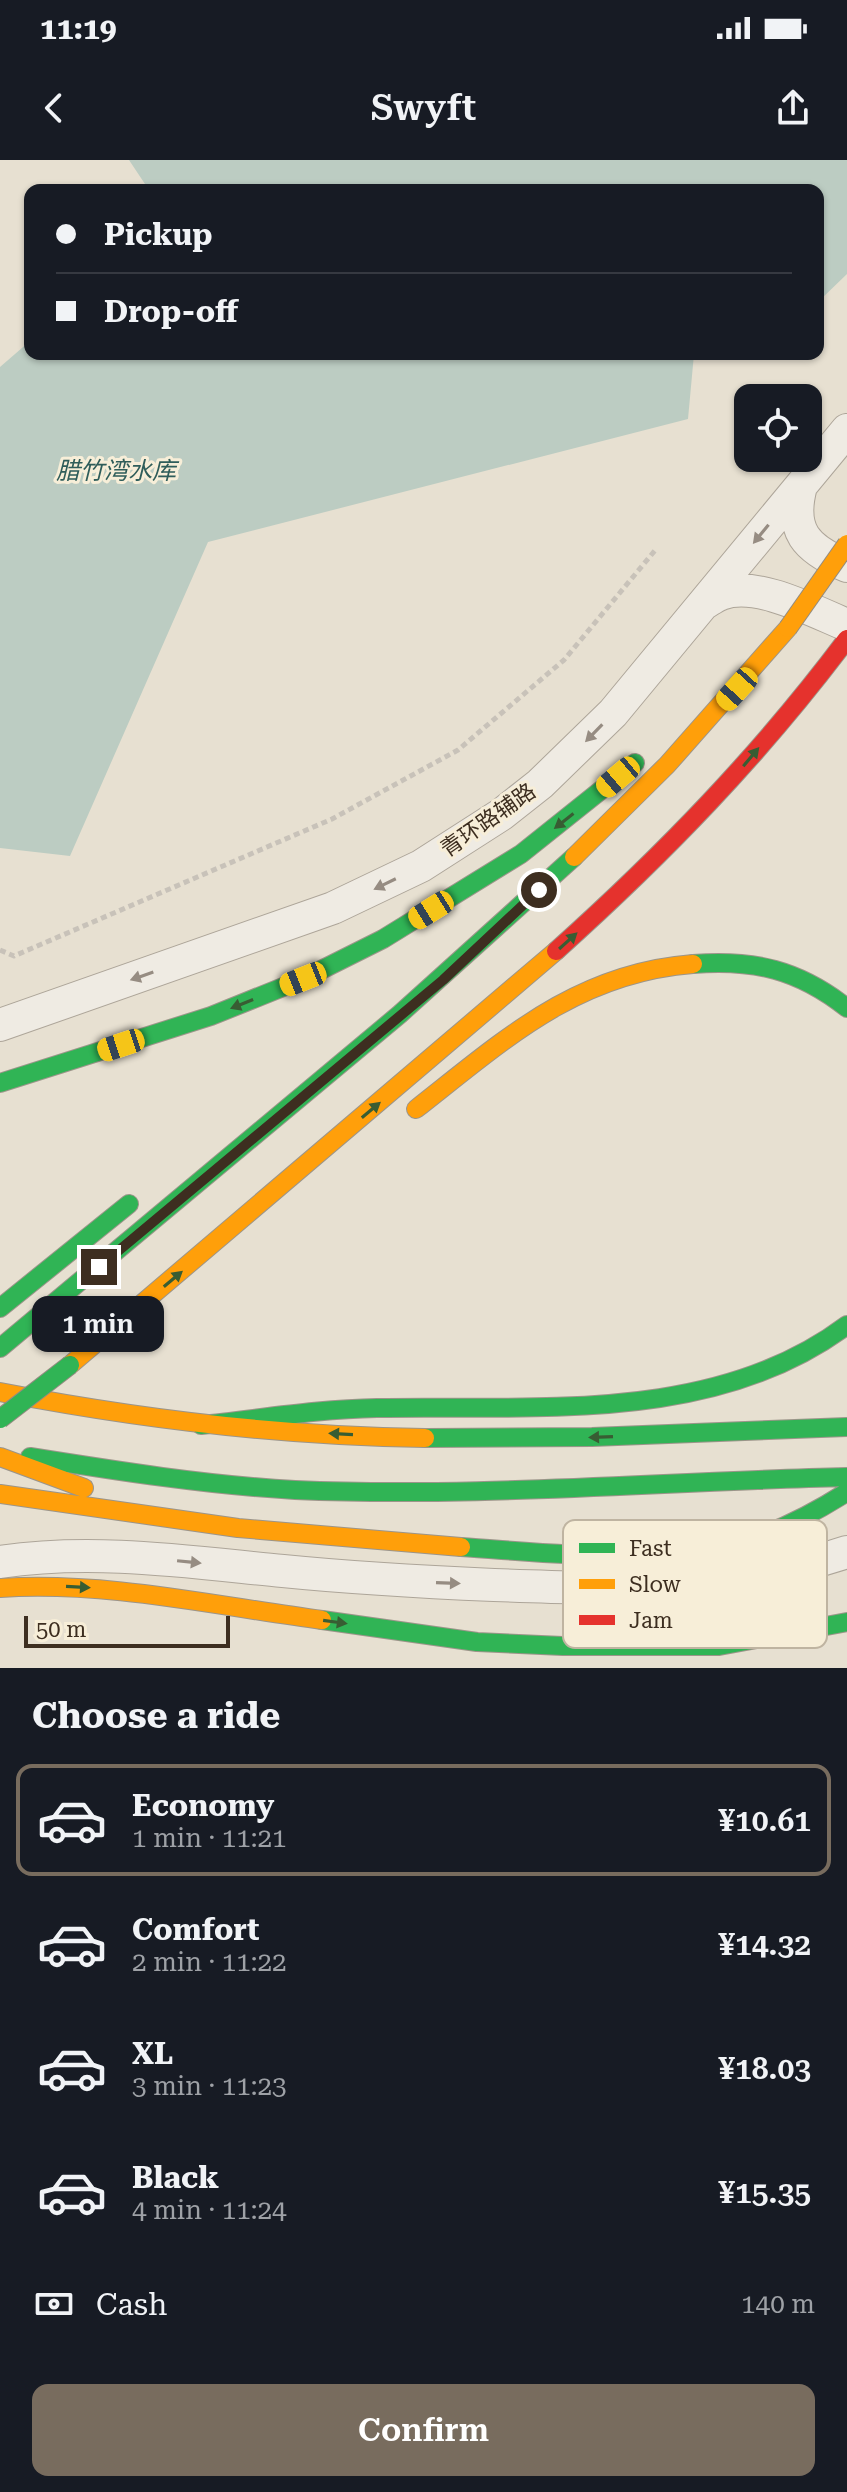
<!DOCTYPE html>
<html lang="en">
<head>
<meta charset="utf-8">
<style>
	:root { --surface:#171b24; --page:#242831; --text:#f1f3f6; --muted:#9ea1a6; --line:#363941; --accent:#786c5e }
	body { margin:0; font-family:"Roboto Serif","Noto Sans SC",serif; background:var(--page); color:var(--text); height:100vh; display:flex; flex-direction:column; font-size:30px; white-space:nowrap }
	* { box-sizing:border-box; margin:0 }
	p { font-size:26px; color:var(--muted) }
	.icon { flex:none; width:44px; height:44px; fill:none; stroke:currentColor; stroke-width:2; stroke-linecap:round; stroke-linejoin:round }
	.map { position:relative; height:1508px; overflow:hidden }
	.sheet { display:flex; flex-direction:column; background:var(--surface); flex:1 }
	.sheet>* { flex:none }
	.banner { position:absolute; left:24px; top:24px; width:800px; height:176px; border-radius:16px; box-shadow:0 2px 6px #0004; display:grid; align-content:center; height:176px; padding:0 32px; background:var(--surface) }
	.fabs { position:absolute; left:734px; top:224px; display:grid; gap:16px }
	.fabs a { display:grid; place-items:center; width:88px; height:88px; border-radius:16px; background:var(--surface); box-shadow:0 2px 6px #0004; font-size:40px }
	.scale { position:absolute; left:24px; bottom:20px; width:206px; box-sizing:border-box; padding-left:8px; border:4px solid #3d2e20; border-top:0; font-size:22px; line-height:28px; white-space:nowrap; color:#3d2e20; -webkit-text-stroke:6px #f7eed8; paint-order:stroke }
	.end { position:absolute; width:36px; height:36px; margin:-18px; border:10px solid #3d2e20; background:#fff; box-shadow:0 0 0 4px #fff }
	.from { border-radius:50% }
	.bubble { position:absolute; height:56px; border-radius:16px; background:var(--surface); box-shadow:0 2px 6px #0004; font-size:26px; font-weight:600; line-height:56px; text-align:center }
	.car { position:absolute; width:24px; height:48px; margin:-24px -12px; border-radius:10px; box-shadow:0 0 6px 2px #0007; background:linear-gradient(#f5c518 24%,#345 0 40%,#f5c518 0 76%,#345 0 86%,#f5c518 0) }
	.banner b { display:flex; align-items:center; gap:28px; height:76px; font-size:30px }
	.banner b+b { border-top:2px solid var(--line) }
	.banner i { width:20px; height:20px; background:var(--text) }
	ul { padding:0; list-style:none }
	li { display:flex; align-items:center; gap:24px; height:112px; margin:0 16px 12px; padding:0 16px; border:4px solid transparent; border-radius:16px }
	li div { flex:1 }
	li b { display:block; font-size:30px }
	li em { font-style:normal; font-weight:600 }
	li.selected { border-color:var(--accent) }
	li>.icon { width:72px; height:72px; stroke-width:1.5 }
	h2 { padding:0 32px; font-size:36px; line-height:96px }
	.pay { display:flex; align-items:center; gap:20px; height:88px; padding:0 32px; font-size:30px }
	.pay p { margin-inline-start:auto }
	.action { display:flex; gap:16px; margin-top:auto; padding:16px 32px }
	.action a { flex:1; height:92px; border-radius:16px; background:var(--accent); color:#fff; font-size:32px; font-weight:600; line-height:92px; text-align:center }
	.status { display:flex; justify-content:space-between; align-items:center; height:56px; padding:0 40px; background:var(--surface); direction:ltr }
	.status svg { height:22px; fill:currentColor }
	header { display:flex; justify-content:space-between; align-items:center; height:104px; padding:0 32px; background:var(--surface); font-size:36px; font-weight:600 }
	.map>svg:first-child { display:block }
	.water { fill:#bcccc2 }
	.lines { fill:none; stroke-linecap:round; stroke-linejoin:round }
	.street-casing { stroke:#ada599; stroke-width:34 }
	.fast-casing { stroke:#9c958a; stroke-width:20 }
	.slow-casing { stroke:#9c958a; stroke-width:20 }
	.jam-casing { stroke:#9c958a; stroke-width:20 }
	.path { stroke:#c8c2b9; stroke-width:5; stroke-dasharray:6 4; stroke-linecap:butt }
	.street { stroke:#efebe3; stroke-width:32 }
	.fast { stroke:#30b455; stroke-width:18 }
	.slow { stroke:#ff9f0a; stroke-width:18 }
	.jam { stroke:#e5322d; stroke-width:18 }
	.fast-bridge-casing { stroke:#928b80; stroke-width:20; stroke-linecap:butt }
	.slow-bridge-casing { stroke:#928b80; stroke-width:20; stroke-linecap:butt }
	.fast-bridge { stroke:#30b455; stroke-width:18 }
	.slow-bridge { stroke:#ff9f0a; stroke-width:18 }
	.oneway { fill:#968c82 }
	.oneway2 { fill:#385d33 }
	.route { stroke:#3d2e20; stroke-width:10 }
	.labels { text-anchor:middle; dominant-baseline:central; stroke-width:6; stroke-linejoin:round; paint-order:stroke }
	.street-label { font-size:22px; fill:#3d2e20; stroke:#f7eed8 }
	.water-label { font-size:24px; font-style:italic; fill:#2f5d5a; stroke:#f7eed8 }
	.key { fill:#f7eed8; stroke:#bfb4a1; stroke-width:2 }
	.key-label { font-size:22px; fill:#3d2e20 }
</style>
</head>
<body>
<div class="status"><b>11:19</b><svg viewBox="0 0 49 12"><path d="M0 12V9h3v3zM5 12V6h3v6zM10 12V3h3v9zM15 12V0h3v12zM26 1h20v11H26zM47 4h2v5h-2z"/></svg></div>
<header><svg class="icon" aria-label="back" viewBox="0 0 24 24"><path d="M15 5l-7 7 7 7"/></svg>Swyft<svg class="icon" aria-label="share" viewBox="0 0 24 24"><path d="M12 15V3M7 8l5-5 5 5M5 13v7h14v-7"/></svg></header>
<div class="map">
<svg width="847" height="1508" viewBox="0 0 847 1508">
	<rect width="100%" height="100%" fill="#e7e0d1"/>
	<!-- water -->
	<path class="water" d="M129,0H847V114L818,142V30H149Z
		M30,181V194H694L688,259L208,382L70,696L0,688V207Z"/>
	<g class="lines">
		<!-- street casing -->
		<g class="street-casing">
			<path id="street" d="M801,326C789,371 806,389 847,406
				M705,443C710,440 715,436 721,434C756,420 815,452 847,465
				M0,865L333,748L421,706L502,654L540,624L613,553L847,270
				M0,1402C94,1388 189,1402 283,1411C353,1418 424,1422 494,1425C620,1430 726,1432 847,1392"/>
		</g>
		<!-- fast casing -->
		<g class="fast-casing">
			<path id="fast" d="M693,804C754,799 799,810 847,848
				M0,923L211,856L303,819L383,779L521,694L635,603
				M0,1148L129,1044
				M0,1188L400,854L574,697
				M201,1265C259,1259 318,1249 377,1248C533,1245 714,1265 847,1165
				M425,1278L592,1277L847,1267
				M30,1297C118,1311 206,1325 295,1330C479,1338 663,1321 847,1317
				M461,1387C552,1393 653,1406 742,1382C780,1371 814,1353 847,1332
				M322,1460L477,1482L563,1486H719L847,1462"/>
		</g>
		<!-- slow casing -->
		<g class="slow-casing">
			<path id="slow" d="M574,697L667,605L788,468
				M416,949C504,880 576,813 693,804
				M70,1205L556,791
				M0,1232C140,1259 282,1276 425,1278
				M0,1297L84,1328
				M0,1334L238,1368L461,1387
				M0,1428C107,1421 216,1446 322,1460"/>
		</g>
		<!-- jam casing -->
		<g class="jam-casing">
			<path id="jam" d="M556,791C664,694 760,595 847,479"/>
		</g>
		<!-- path -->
		<path class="path" d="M0,790L14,796L332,659L458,590L564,500L657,388"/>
		<!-- street -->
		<use href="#street" class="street"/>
		<!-- fast -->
		<use href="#fast" class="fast"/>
		<!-- slow -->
		<use href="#slow" class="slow"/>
		<!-- jam -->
		<use href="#jam" class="jam"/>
		<!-- fast-bridge casing -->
		<g class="fast-bridge-casing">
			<path id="fast-bridge" d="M0,1259L70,1205"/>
		</g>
		<!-- slow-bridge casing -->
		<g class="slow-bridge-casing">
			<path id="slow-bridge" d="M788,468L847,384"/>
		</g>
		<!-- fast-bridge -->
		<use href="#fast-bridge" class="fast-bridge"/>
		<!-- slow-bridge -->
		<use href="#slow-bridge" class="slow-bridge"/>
	</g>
	<!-- one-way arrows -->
	<defs><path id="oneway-solid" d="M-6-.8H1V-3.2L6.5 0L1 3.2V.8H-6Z" transform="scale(2)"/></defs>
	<g class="oneway">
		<use href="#oneway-solid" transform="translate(761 374) rotate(129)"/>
		<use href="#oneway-solid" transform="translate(594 573) rotate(134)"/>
		<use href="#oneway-solid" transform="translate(385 724) rotate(154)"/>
		<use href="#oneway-solid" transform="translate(142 816) rotate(161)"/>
		<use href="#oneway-solid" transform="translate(189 1402) rotate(6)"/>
		<use href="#oneway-solid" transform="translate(448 1423) rotate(2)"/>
	</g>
	<g class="oneway2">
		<use href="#oneway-solid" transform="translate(751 597) rotate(-50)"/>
		<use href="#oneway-solid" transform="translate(564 661) rotate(142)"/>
		<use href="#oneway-solid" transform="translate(568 781) rotate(-42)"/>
		<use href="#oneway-solid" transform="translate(242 844) rotate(158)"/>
		<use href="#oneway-solid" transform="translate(371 950) rotate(-40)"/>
		<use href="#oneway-solid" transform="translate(173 1119) rotate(-40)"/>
		<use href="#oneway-solid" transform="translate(341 1274) rotate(-177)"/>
		<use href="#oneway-solid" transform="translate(601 1277) rotate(178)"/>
		<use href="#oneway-solid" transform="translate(78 1427) rotate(3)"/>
		<use href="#oneway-solid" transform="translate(335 1462) rotate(8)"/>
	</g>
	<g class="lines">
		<!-- route -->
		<path class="route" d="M99,1107L443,820L539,730"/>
	</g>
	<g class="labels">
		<!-- street labels -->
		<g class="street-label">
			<text transform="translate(488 660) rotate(-35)">青环路辅路</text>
		</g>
		<!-- water labels -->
		<g class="water-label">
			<text x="116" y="311">腊竹湾水库</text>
		</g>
	</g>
	<!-- legend -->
	<rect x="563" y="1360" width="264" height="128" rx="12" class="key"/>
	<rect x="579" y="1383" width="36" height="10" fill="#30b455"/>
	<rect x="579" y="1419" width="36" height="10" fill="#ff9f0a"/>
	<rect x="579" y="1455" width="36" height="10" fill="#e5322d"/>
	<g class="key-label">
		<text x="629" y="1396">Fast</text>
		<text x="629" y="1432">Slow</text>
		<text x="629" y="1468">Jam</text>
	</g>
</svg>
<div class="fabs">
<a><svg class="icon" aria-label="locate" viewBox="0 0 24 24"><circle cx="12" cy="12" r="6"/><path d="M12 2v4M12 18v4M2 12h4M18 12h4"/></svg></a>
</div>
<div class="scale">50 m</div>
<i class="end from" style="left:539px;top:730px"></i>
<i class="end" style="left:99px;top:1107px"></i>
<div class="bubble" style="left:32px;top:1136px;width:132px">1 min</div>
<i class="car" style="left:737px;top:529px;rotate:222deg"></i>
<i class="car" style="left:618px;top:617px;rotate:230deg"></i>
<i class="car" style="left:431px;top:750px;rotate:238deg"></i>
<i class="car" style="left:303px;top:819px;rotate:248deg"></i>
<i class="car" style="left:121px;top:885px;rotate:252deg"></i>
<div class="banner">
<b><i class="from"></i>Pickup</b>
<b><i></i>Drop-off</b>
</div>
</div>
<section class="sheet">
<h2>Choose a ride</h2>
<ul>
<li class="selected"><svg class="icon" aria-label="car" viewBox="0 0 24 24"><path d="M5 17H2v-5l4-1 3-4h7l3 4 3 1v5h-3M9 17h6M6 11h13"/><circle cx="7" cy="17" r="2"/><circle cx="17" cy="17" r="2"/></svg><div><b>Economy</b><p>1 min · 11:21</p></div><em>¥10.61</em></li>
<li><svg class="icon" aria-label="car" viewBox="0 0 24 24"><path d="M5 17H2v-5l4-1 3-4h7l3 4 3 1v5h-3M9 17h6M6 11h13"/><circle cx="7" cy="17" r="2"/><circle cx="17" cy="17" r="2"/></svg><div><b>Comfort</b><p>2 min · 11:22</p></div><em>¥14.32</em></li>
<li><svg class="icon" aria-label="car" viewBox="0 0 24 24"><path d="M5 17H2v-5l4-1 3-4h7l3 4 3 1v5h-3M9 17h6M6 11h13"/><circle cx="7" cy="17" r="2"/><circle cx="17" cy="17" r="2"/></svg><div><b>XL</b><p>3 min · 11:23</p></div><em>¥18.03</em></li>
<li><svg class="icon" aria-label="car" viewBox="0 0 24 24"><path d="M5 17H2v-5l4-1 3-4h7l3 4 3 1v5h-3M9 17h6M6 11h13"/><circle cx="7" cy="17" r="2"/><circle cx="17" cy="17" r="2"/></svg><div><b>Black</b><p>4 min · 11:24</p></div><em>¥15.35</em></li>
</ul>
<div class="pay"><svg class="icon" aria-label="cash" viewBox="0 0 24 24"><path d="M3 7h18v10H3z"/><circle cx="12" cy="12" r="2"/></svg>Cash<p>140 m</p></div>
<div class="action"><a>Confirm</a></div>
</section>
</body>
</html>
